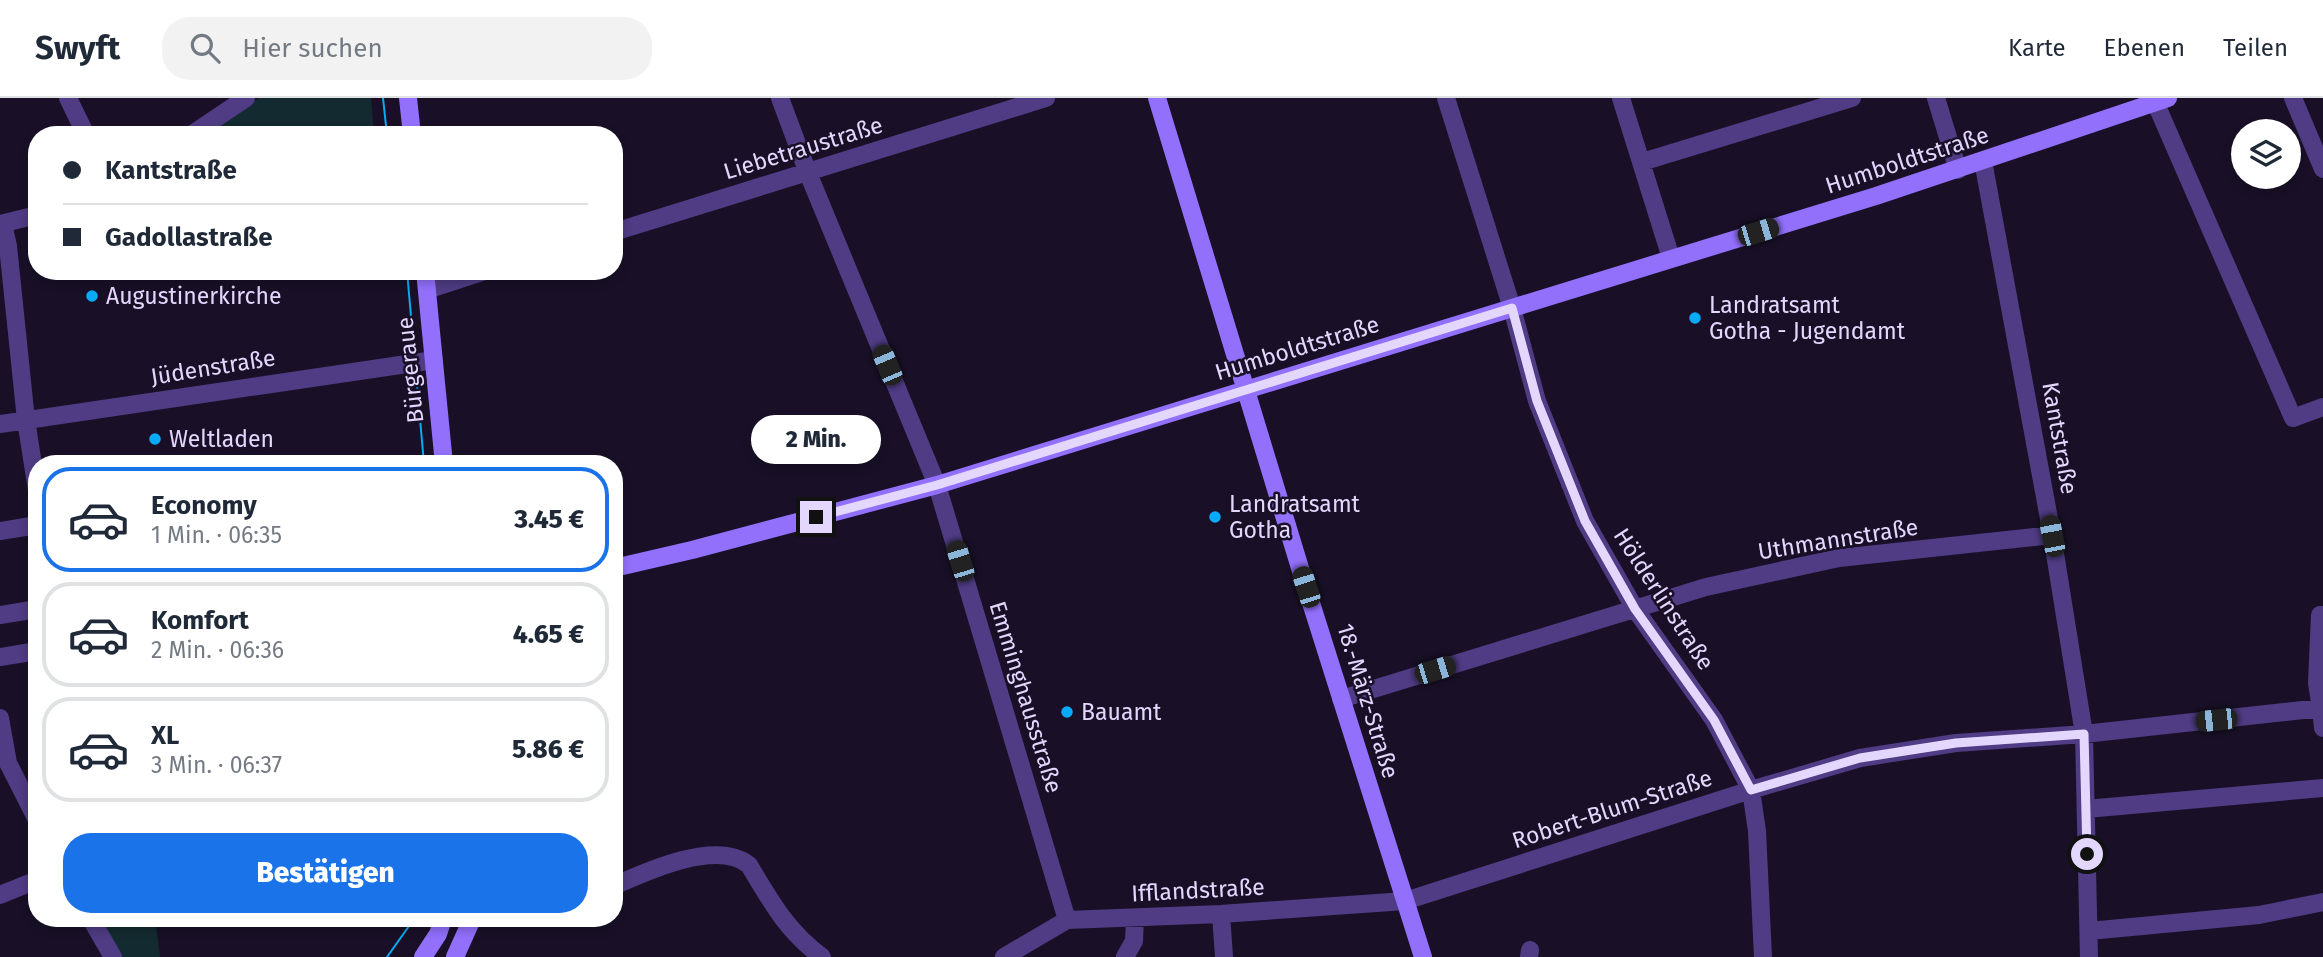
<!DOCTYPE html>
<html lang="de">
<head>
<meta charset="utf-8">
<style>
	:root { --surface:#fff; --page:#f2f2f3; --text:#1f2937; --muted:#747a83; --line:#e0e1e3; --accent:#1a73e8 }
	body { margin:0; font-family:"Fira Sans",sans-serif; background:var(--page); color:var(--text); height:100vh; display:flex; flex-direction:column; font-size:26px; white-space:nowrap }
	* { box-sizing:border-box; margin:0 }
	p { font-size:23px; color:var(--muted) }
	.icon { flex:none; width:38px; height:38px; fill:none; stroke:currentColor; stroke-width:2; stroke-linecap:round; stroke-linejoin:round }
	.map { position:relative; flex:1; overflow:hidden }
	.drawer { position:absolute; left:28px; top:357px; width:595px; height:472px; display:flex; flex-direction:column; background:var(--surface); border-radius:28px; box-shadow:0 4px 10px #0003 }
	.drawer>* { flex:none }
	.hud { position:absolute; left:28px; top:28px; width:595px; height:154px; border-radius:28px; box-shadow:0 4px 10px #0003; display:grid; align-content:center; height:154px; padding:0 35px; background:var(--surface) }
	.controls { position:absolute; left:2231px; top:21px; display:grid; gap:14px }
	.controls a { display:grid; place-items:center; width:70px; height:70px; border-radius:50%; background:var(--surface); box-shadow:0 4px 10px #0003; font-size:35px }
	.end { position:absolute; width:32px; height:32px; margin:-16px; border:9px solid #e4d7fe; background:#111; box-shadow:0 0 0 4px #111 }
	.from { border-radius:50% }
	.bubble { position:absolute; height:49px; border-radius:24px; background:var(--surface); box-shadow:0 4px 10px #0003; font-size:23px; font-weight:800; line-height:49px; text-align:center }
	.car { position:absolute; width:21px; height:42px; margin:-21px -10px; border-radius:9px; box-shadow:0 0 5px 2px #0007; background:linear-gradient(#222 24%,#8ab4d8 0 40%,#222 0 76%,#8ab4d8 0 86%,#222 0) }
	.hud b { display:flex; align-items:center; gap:24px; height:66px; font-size:26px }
	.hud b+b { border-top:2px solid var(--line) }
	.hud i { width:18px; height:18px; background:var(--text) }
	ul { padding:12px 0 0; list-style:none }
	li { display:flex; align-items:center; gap:21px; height:105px; margin:0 14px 10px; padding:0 21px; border:4px solid var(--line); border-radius:28px }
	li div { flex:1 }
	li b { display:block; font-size:26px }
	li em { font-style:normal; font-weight:800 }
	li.current { border-color:var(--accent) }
	li>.icon { width:63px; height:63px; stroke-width:1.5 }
	.button { display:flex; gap:14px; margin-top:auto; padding:14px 35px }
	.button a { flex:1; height:80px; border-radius:28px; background:var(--accent); color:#fff; font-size:28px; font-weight:800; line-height:80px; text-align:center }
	header { display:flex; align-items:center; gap:42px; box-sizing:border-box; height:98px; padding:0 35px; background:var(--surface); border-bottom:2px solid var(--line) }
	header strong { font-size:33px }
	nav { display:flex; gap:38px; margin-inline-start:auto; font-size:24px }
	.search { width:490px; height:63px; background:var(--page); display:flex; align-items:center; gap:18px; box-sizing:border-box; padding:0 24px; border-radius:28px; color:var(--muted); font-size:26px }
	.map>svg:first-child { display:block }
	.green { fill:#132b30 }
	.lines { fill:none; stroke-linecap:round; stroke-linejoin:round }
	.street { stroke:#4f3c84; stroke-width:18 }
	.secondary { stroke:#9270fc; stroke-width:18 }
	.tram { stroke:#07abf9; stroke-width:2 }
	.route { stroke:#e4d7fe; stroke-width:9 }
	.poi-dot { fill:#07abf9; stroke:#191027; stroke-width:2.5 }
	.labels { text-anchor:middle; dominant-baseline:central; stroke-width:5; stroke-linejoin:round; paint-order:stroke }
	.street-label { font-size:23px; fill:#e4d7fe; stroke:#191027 }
	.poi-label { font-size:23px; fill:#e4d7fe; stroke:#191027; text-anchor:start }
</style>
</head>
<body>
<header>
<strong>Swyft</strong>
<div class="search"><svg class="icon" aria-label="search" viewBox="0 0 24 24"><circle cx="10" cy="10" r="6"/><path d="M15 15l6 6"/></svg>Hier suchen</div>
<nav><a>Karte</a><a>Ebenen</a><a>Teilen</a></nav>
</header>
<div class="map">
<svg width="2323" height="859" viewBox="0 0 2323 859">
	<rect width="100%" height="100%" fill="#191027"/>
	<!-- green -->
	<path class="green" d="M259,0H371L374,37H222L220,25Z
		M97,821H144L145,827L156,826L160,859H114Z"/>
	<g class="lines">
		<!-- street -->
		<path class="street" d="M68,0L86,37
			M780,0L808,75L937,387L1067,822
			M1446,0L1512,210L1537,303L1585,423L1635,511L1714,622L1751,692L1757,733L1763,859
			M1621,0L1671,160
			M1936,0L1958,72
			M2293,0L2323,71
			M2156,6L2293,320L2323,309
			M191,37L246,0
			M1983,63L2052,437L2084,636L2089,859
			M1642,64L1852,0
			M0,126L37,117
			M3,126L8,148L26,322L37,392
			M614,134L1046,0
			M427,192L485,173
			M0,326L434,262
			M0,433L37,427
			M0,517L37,511
			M0,559L37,553
			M1341,601L1706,489L1839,460L2052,437
			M2323,610H2321L2323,630
			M0,620L8,665L37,722
			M2086,711L2323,690
			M614,788C647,773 717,741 749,767C771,804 787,833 822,859
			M0,797L37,782
			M1221,816L1224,859
			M91,821L113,859
			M2089,833L2259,817L2323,804
			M1004,859L1067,822L1221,816L1405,803L1751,692L1860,660L1956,645L2084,636L2321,610L2317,585L2320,517H2323
			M1125,859L1134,843L1135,820
			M1529,859L1530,852"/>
		<!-- secondary -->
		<path class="secondary" d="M408,0L412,37
			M1157,0L1300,470L1423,859
			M425,173L444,366
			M614,470L692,452L937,387L1876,98L2168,0
			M423,859L438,836L443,821
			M455,859L472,821"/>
		<!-- tram -->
		<path class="tram" d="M383,0L387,37
			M407,173L424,366
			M387,859L414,821"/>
	</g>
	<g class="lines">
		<!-- route -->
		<path class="route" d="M816,419L937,387L1512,210L1537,303L1585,423L1635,511L1714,622L1751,692L1860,660L1956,645L2084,636L2087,756"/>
	</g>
	<!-- markers -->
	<g class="poi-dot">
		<circle cx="92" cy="198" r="7"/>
		<circle cx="1695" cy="220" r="7"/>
		<circle cx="155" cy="341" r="7"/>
		<circle cx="1215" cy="419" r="7"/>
		<circle cx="1067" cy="614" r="7"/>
	</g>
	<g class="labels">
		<!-- street labels -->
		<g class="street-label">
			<text transform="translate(803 50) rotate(-17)">Liebetraustraße</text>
			<text transform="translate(1907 62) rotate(-18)">Humboldtstraße</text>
			<text transform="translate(1297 250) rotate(-17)">Humboldtstraße</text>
			<text transform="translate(213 269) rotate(-9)">Jüdenstraße</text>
			<text transform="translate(410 272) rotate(-96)">Bürgeraue</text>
			<text transform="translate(2060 340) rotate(80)">Kantstraße</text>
			<text transform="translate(1838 441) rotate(-9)">Uthmannstraße</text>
			<text transform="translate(1664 501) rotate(57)">Hölderlinstraße</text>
			<text transform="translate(1026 599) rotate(73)">Emminghausstraße</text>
			<text transform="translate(1368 603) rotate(73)">18.-März-Straße</text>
			<text transform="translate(1612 711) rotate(-18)">Robert-Blum-Straße</text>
			<text transform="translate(1198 792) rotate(-3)">Ifflandstraße</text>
		</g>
		<!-- poi labels -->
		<g class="poi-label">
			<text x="106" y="198">Augustinerkirche</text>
			<text x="1709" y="207">Landratsamt<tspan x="1709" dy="26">Gotha - Jugendamt</tspan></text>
			<text x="169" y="341">Weltladen</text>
			<text x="1229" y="406">Landratsamt<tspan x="1229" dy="26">Gotha</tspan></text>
			<text x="1081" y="614">Bauamt</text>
		</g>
	</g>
</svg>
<div class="controls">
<a><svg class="icon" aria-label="layers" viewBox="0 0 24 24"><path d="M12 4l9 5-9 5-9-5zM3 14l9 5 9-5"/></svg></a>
</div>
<i class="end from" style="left:2087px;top:756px"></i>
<i class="end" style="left:816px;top:419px"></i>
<div class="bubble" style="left:751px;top:317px;width:130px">2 Min.</div>
<i class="car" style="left:1758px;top:134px;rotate:73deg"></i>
<i class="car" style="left:887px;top:267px;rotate:337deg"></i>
<i class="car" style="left:2052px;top:438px;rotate:349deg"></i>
<i class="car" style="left:960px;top:463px;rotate:343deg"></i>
<i class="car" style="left:1306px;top:489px;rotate:342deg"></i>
<i class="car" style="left:1435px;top:572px;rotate:73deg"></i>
<i class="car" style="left:2216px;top:622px;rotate:264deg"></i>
<div class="hud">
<b><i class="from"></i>Kantstraße</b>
<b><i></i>Gadollastraße</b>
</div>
<section class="drawer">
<ul>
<li class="current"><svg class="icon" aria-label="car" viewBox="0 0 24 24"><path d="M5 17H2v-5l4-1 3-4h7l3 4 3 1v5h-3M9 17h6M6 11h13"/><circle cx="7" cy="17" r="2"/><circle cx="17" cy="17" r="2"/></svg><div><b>Economy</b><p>1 Min. · 06:35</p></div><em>3.45 €</em></li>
<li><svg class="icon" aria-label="car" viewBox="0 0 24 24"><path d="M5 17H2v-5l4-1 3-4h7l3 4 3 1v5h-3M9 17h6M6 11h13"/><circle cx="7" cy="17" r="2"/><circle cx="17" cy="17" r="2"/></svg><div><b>Komfort</b><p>2 Min. · 06:36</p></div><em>4.65 €</em></li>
<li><svg class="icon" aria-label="car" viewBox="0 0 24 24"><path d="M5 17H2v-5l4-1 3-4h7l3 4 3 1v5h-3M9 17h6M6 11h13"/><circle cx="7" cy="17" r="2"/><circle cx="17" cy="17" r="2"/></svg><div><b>XL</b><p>3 Min. · 06:37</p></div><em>5.86 €</em></li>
</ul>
<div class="button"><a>Bestätigen</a></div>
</section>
</div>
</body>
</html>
